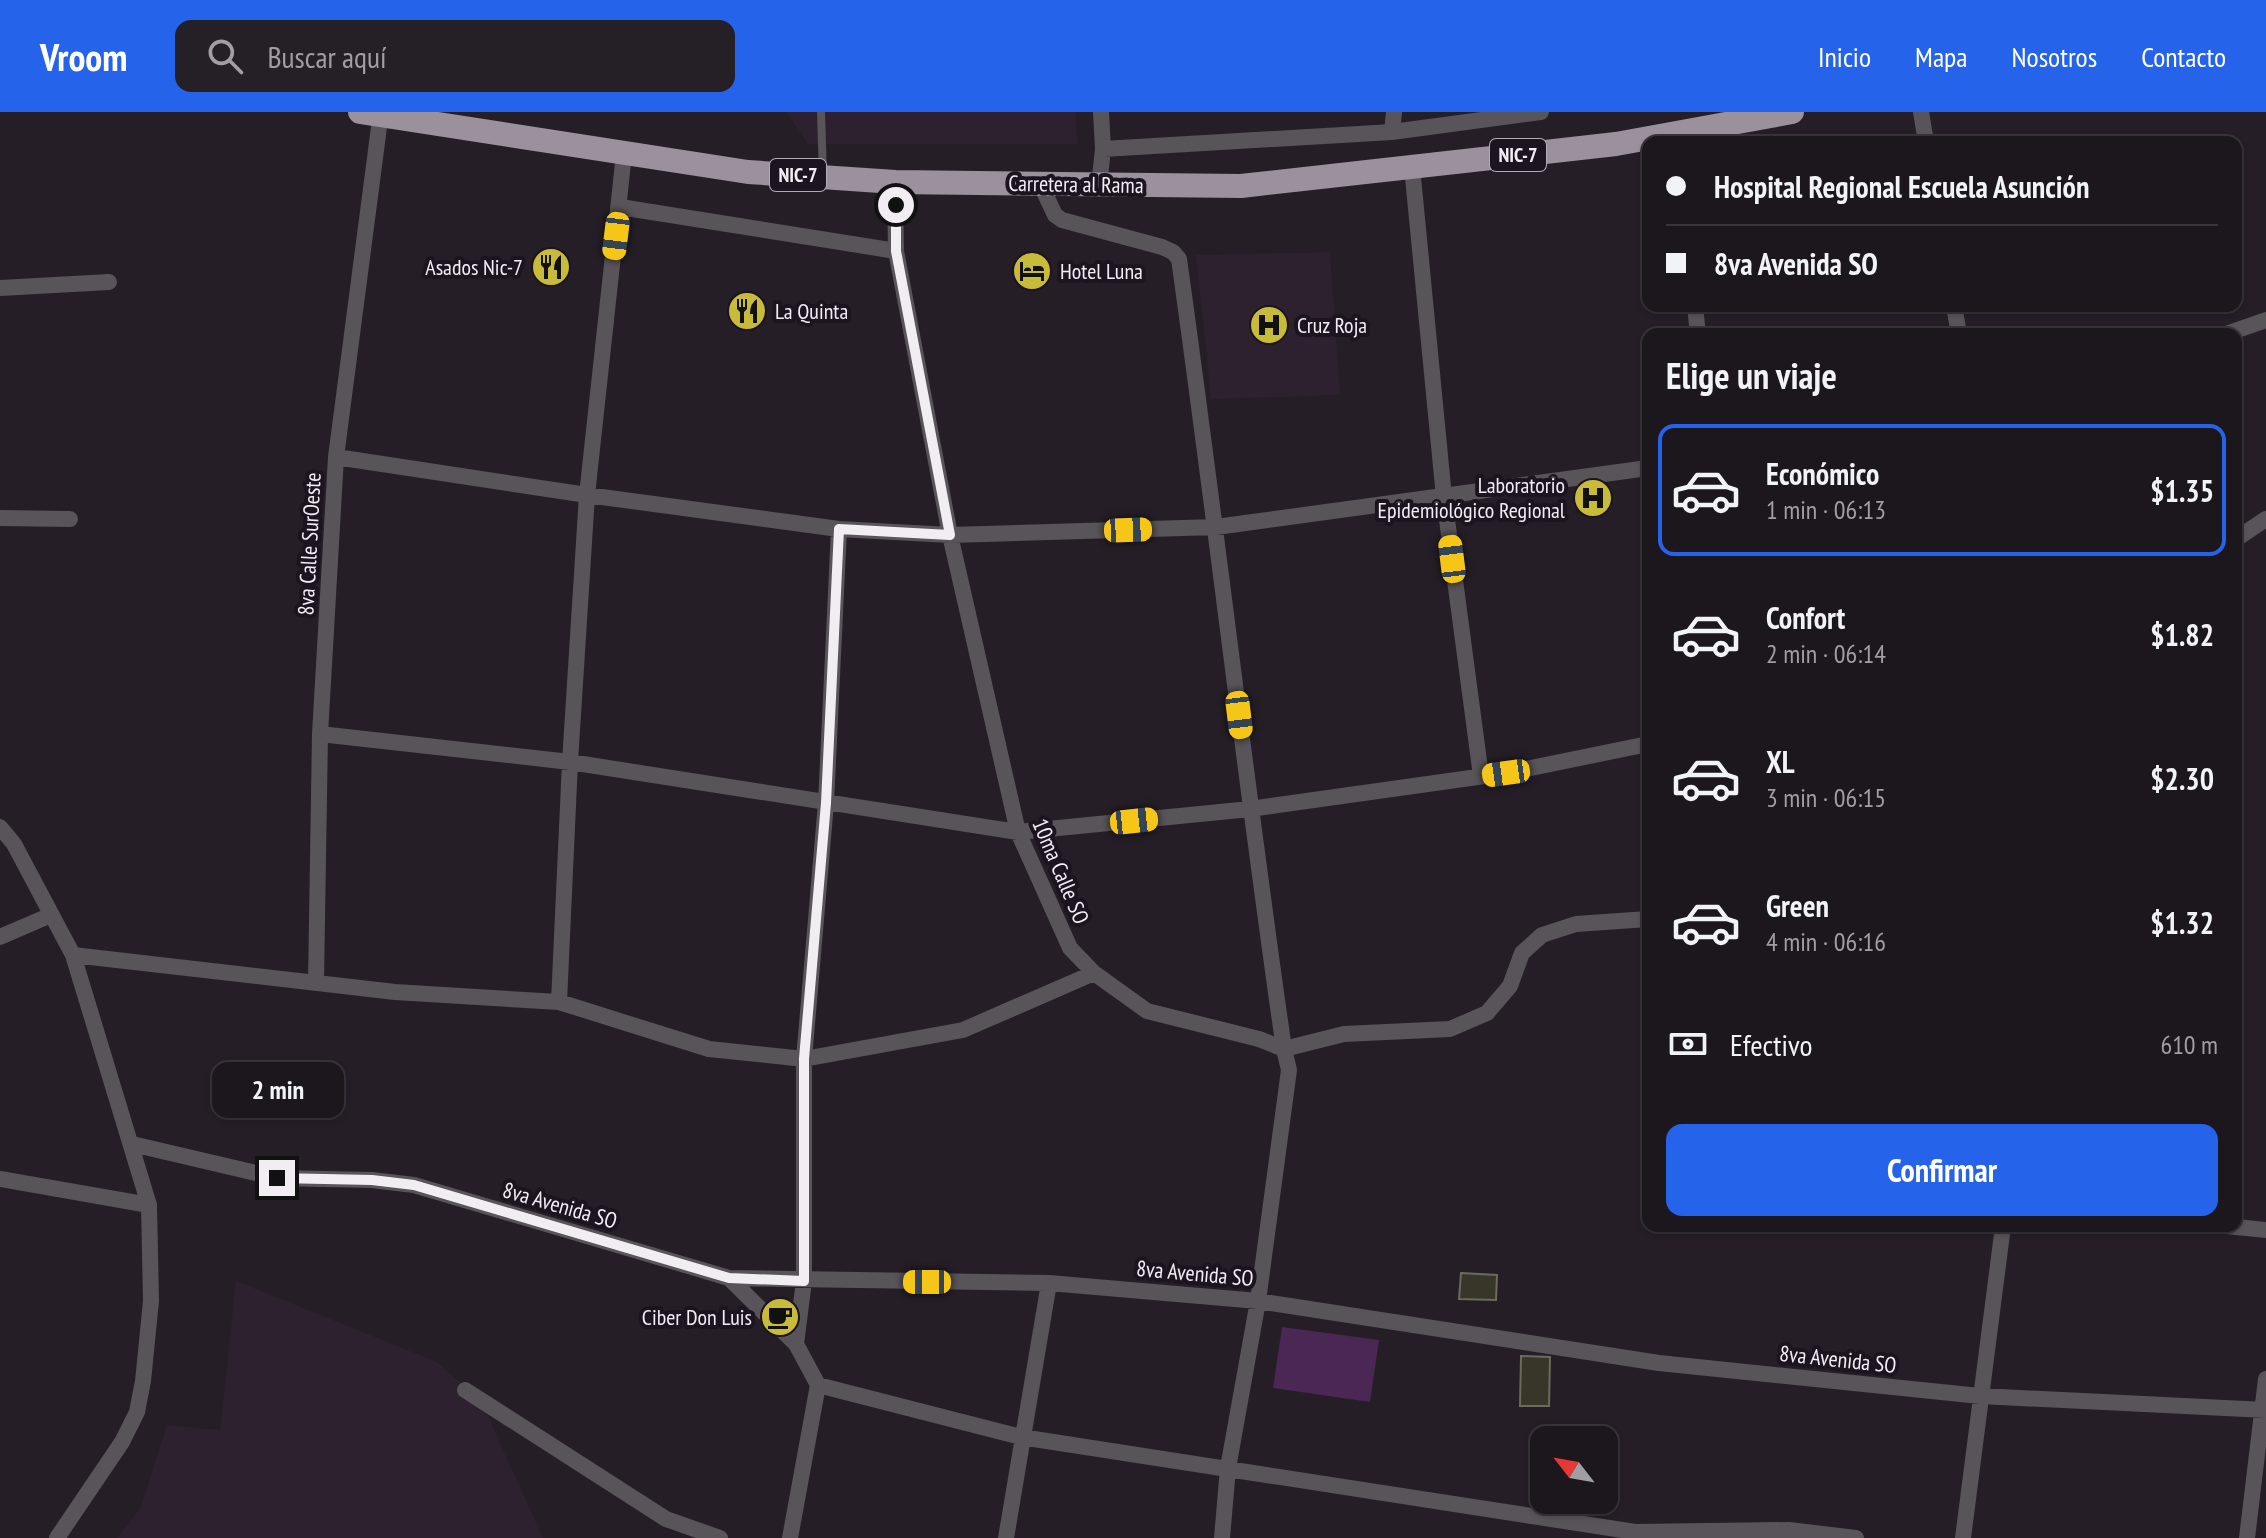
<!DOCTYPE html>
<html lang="es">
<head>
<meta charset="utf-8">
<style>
	:root { --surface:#1c161d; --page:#251f26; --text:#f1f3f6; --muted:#a09fa4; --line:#3a353b; --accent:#2563eb }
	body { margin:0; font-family:"PT Sans Narrow",sans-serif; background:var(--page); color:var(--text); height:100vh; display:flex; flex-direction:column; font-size:30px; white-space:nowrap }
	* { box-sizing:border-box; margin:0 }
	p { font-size:26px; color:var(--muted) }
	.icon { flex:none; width:44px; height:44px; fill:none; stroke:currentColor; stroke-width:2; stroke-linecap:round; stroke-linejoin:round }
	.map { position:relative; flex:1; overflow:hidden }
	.sheet { position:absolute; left:1642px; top:216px; width:600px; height:904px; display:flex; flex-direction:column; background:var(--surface); border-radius:16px; box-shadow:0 2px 6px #0004,0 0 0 2px var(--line) }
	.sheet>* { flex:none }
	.hud { position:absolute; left:1642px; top:24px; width:600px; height:176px; border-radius:16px; box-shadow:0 2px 6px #0004,0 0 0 2px var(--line); display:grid; align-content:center; height:176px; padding:0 24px; background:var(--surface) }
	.needle { width:52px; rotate:301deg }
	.buttons { position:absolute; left:1530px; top:1314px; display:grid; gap:16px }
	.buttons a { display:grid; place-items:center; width:88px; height:88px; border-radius:16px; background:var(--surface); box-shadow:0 2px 6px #0004,0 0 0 2px var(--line); font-size:40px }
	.end { position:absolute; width:36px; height:36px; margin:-18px; border:10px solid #f2ecf3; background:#111; box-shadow:0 0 0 4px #111 }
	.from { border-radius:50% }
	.bubble { position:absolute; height:56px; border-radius:16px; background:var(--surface); box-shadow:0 2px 6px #0004,0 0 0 2px var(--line); font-size:26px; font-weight:700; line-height:56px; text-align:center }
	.car { position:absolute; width:24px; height:48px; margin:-24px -12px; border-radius:10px; box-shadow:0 0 6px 2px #0007; background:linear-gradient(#f5c518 24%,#345 0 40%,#f5c518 0 76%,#345 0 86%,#f5c518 0) }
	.hud b { display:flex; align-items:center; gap:28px; height:76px; font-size:30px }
	.hud b+b { border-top:2px solid var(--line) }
	.hud i { width:20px; height:20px; background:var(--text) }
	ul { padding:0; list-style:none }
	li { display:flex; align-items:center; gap:24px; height:132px; margin:0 16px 12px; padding:0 8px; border:4px solid transparent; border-radius:16px }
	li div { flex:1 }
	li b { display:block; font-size:30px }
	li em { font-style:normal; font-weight:700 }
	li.active { border-color:var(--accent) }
	li>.icon { width:72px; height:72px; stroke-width:1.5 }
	h2 { padding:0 24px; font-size:36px; line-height:96px }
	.pay { display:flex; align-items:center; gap:20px; height:88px; padding:0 24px; font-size:30px }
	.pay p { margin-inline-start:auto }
	.primary-button { display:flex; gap:16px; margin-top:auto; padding:16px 24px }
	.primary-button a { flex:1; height:92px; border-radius:16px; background:var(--accent); color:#fff; font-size:32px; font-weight:700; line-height:92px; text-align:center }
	header { display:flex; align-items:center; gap:48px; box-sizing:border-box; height:112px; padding:0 40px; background:var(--accent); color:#fff }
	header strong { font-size:38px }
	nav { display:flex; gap:44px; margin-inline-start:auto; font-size:28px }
	.search { width:560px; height:72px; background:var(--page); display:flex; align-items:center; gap:20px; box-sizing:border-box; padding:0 28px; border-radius:16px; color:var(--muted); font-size:30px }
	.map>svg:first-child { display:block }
	.built { fill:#2d2130 }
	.green { fill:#4a2754 }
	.building { fill:#373629; stroke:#6b6a5c; stroke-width:2 }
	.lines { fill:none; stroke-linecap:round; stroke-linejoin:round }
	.service { stroke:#585459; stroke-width:8 }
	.minor { stroke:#585459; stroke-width:16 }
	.trunk { stroke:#9a919d; stroke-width:24 }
	.route { stroke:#f2ecf3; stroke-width:10 }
	.labels { text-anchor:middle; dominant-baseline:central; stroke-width:8; stroke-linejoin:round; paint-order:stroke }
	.shield { fill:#1c141e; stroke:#b2abb3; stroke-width:2 }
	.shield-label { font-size:20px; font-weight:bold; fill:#f2ecf3 }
	.street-label { font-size:22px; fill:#f2ecf3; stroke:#1c141e }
	.poi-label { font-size:22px; fill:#f2ecf3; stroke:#1c141e; text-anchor:end }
</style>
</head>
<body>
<header>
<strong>Vroom</strong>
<div class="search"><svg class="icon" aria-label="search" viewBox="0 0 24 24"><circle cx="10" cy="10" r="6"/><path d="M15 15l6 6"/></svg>Buscar aquí</div>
<nav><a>Inicio</a><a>Mapa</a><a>Nosotros</a><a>Contacto</a></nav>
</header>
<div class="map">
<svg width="2266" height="1426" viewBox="0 0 2266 1426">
	<rect width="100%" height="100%" fill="#251e27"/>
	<!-- built -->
	<path class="built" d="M786,0H1075L1078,32H808Z
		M1330,140L1340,283L1211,287L1196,143Z
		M236,1169L437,1250L482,1291L543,1426H117L141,1395L167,1313L220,1318Z"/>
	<!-- green -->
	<path class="green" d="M1282,1215L1379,1228L1370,1290L1273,1276Z"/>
	<!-- building -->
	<path class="building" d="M1461,1161L1497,1163L1496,1188L1459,1187Z
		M1521,1244L1550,1245L1549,1294H1520Z"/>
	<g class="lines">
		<!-- service -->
		<path class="service" d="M821,0L823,63"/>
		<!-- minor -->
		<path class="minor" d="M1921,0L1926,30
			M1392,20L1394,0
			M1103,37L1392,20L1541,0
			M1412,55L1444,385L1481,664
			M895,70L896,139L950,423L1018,720L1070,836L1094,861L1147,899L1259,927L1284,937L1289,958L1258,1189L1228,1356L1222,1426
			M1040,71L1055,103L1062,108L1162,135L1173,140L1179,147C1216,411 1246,674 1284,937L1344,922L1450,917L1487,901L1510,874L1522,841L1542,823L1576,812L1648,807
			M1099,74L1103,37L1101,0
			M620,95L896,139
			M0,176L109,170
			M1695,194L1698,222
			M1954,194L1959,222
			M2226,222L2266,208
			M336,345L587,383L839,417L950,423L1216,415L1648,356
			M0,406L70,407
			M2236,427L2266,407
			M320,622L570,650L1018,720L1250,697L1506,661L1648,632
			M0,715L14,732L73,843L149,1093L151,1189L143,1269L137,1300L122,1330L57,1426
			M0,825L51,803
			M73,843L395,880L559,890L709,937L804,947L963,918L1094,861
			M316,870L320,622L336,345L381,0
			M559,890L570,650L587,383L624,42
			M132,1032L277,1066L372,1068L414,1073L729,1166L1049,1171L1258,1189L1659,1251L1980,1284L2266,1298
			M0,1067L149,1093
			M2227,1114L2266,1118
			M729,1166L796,1232L818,1273L790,1426
			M796,1232L804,1169V947L826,691L839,417
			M818,1273L1021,1325L1635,1420L1789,1418L1856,1426
			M465,1278L666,1407L720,1426
			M1006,1426L1049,1171
			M1963,1426L2003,1114
			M2247,1426L2266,1267"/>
		<!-- trunk -->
		<path class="trunk" d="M360,0L748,60L895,70L1241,74L1616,32L1792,0"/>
	</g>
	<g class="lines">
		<!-- route -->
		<path class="route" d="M277,1066L372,1068L414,1073L729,1166L804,1169V947L826,691L839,417L950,423L896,139V93"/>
	</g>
	<!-- icons -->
	<defs>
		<g id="restaurant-disc" transform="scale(2)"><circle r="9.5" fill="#c9bb3a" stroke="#1c141e"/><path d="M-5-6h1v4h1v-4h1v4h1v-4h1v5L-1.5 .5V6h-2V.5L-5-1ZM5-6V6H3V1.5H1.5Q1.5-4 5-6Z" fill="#111"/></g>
		<g id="hotel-disc" transform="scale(2)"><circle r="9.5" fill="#c9bb3a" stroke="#1c141e"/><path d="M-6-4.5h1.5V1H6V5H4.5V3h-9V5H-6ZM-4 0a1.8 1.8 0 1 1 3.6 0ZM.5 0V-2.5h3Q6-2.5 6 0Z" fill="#111"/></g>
		<g id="hospital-disc" transform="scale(2)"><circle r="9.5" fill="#c9bb3a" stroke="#1c141e"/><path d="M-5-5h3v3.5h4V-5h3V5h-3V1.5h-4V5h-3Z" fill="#111"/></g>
		<g id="cafe-disc" transform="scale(2)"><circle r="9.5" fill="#c9bb3a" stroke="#1c141e"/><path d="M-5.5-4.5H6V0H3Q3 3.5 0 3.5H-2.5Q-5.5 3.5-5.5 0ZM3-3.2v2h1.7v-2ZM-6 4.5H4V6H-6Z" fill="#111"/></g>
	</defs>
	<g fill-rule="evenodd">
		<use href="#restaurant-disc" x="551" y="155"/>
		<use href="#hotel-disc" x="1032" y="159"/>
		<use href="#restaurant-disc" x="747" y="199"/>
		<use href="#hospital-disc" x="1269" y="213"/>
		<use href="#hospital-disc" x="1593" y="386"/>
		<use href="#cafe-disc" x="780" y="1205"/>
	</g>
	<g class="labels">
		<!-- shield labels -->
		<g class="shield">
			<rect x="1490" y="27" width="56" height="32" rx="6"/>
			<rect x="770" y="47" width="56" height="32" rx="6"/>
		</g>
		<g class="shield-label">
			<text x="1518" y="43">NIC-7</text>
			<text x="798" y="63">NIC-7</text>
		</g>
		<!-- street labels -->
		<g class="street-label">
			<text transform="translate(1076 72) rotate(1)">Carretera al Rama</text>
			<text transform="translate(309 432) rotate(-87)">8va Calle SurOeste</text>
			<text transform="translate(1061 759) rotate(67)">10ma Calle SO</text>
			<text transform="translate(560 1093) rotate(16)">8va Avenida SO</text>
			<text transform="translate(1195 1161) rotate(5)">8va Avenida SO</text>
			<text transform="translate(1838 1247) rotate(6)">8va Avenida SO</text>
		</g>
		<!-- poi labels -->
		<g class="poi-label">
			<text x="523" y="155">Asados Nic-7</text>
			<text x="1060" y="159" text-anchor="start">Hotel Luna</text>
			<text x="775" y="199" text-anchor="start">La Quinta</text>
			<text x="1297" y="213" text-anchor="start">Cruz Roja</text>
			<text x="1565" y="373">Laboratorio<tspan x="1565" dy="25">Epidemiológico Regional</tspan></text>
			<text x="752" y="1205">Ciber Don Luis</text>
		</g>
	</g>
</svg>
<div class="buttons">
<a><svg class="needle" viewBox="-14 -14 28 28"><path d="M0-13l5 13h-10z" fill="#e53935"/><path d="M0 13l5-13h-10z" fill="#a09fa4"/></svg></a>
</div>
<i class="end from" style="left:896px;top:93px"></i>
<i class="end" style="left:277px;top:1066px"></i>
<div class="bubble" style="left:212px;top:950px;width:132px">2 min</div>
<i class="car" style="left:616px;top:124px;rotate:187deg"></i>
<i class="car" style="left:1128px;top:418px;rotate:88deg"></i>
<i class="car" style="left:1452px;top:447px;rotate:353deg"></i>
<i class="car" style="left:1239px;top:603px;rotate:173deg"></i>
<i class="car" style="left:1506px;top:661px;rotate:262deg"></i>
<i class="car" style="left:1134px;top:709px;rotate:84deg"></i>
<i class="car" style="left:927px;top:1170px;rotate:270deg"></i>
<div class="hud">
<b><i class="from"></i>Hospital Regional Escuela Asunción</b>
<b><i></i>8va Avenida SO</b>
</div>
<section class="sheet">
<h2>Elige un viaje</h2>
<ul>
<li class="active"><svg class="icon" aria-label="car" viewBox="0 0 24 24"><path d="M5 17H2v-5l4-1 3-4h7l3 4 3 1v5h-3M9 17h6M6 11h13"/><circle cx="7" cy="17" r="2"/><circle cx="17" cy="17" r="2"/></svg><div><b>Económico</b><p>1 min · 06:13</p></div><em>$1.35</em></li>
<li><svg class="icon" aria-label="car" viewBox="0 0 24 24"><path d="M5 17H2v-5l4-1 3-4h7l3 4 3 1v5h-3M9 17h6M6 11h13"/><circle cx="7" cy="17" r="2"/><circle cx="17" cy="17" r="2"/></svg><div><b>Confort</b><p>2 min · 06:14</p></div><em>$1.82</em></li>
<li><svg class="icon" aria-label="car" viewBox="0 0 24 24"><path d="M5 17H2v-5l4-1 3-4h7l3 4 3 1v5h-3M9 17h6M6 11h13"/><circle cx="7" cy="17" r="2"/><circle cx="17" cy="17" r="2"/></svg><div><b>XL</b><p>3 min · 06:15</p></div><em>$2.30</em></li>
<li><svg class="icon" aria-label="car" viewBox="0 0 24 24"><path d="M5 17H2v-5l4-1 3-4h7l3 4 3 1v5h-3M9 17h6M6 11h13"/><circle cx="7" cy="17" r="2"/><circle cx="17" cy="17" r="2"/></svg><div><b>Green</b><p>4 min · 06:16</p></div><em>$1.32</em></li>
</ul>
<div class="pay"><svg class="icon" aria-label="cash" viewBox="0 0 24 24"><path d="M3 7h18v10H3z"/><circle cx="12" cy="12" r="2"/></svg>Efectivo<p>610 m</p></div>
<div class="primary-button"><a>Confirmar</a></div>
</section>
</div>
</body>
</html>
